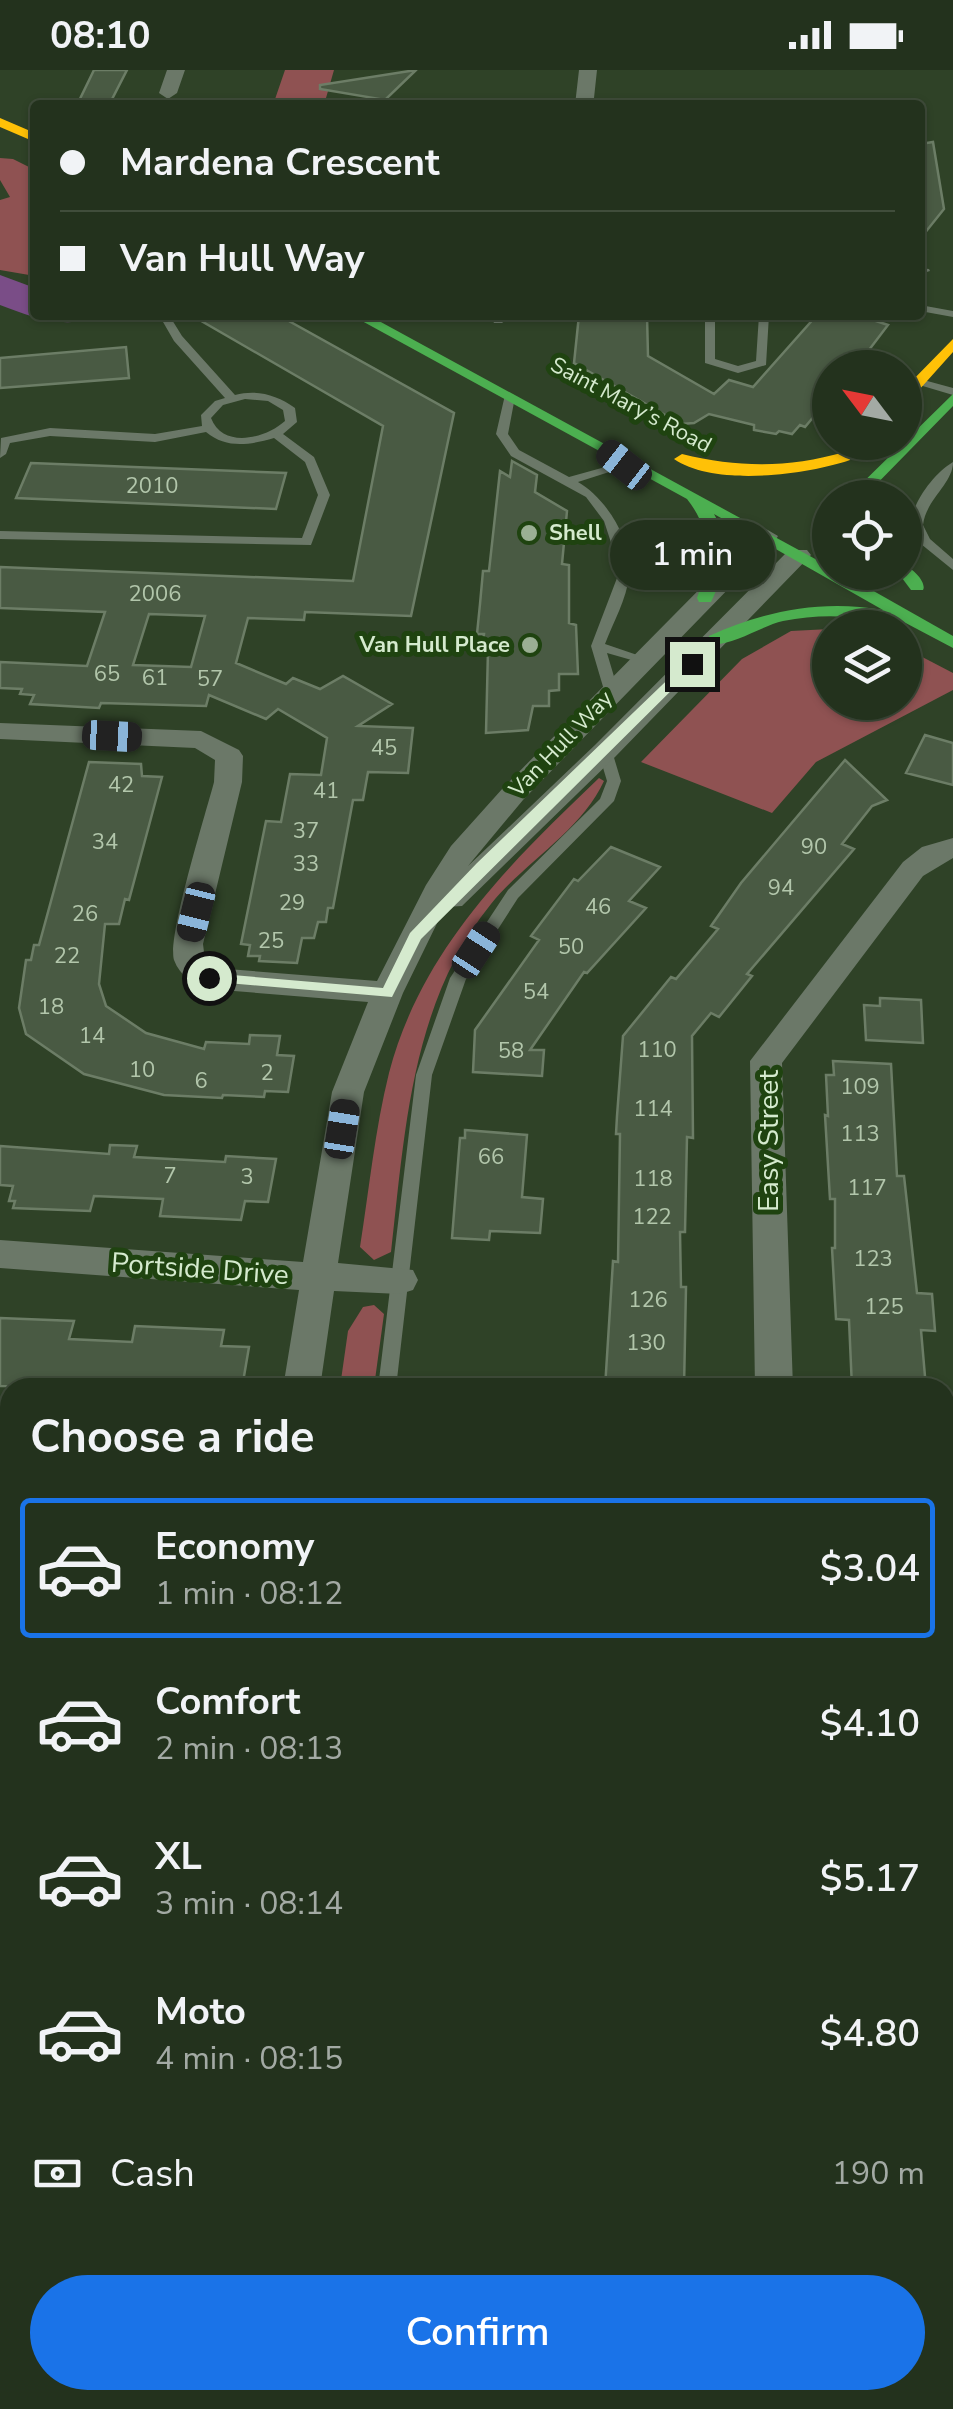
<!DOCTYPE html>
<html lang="en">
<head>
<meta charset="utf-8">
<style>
	:root { --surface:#23321d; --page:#2b3a26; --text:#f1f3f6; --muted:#a3aaa4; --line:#404d3b; --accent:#1a73e8 }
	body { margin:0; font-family:"Nunito Sans",sans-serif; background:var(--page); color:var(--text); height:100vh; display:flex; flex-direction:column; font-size:38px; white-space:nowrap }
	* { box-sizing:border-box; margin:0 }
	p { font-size:32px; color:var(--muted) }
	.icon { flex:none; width:55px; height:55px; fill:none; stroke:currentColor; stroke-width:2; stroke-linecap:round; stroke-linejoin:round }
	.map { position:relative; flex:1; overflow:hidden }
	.panel { position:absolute; left:0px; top:1308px; width:955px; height:1032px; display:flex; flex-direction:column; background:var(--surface); border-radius:30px 30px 0 0; box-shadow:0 2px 8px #0004,0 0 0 2px var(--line) }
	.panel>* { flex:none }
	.top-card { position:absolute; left:30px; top:30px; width:895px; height:220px; border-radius:10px; box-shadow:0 2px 8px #0004,0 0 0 2px var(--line); display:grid; align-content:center; height:220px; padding:0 30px; background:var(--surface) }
	.needle { width:65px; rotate:302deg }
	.fabs { position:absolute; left:812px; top:280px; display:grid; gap:20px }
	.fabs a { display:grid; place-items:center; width:110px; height:110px; border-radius:50%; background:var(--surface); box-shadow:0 2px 8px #0004,0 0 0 2px var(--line); font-size:50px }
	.end { position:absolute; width:45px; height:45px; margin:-22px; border:12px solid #d5eace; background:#111; box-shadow:0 0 0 5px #111 }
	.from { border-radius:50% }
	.bubble { position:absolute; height:70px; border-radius:35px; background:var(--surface); box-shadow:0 2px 8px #0004,0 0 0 2px var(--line); font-size:32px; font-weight:600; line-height:70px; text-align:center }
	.car { position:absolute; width:30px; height:60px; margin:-30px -15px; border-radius:12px; box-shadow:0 0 8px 2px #0007; background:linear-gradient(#222 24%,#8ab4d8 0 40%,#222 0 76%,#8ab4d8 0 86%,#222 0) }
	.top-card b { display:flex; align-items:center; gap:35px; height:95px; font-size:38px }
	.top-card b+b { border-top:2px solid var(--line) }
	.top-card i { width:25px; height:25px; background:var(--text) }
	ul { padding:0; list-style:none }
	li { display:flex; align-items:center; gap:30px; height:140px; margin:0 20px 15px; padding:0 10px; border:5px solid transparent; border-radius:10px }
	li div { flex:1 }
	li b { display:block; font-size:38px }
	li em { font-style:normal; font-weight:600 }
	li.on { border-color:var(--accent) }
	li>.icon { width:90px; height:90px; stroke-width:1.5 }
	h2 { padding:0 30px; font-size:45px; line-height:120px }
	.pay { display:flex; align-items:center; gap:25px; height:110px; padding:0 30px; font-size:38px }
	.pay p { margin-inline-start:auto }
	.primary-button { display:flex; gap:20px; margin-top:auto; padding:20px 30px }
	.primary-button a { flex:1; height:115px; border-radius:60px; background:var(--accent); color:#fff; font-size:40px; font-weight:600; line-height:115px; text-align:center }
	.status { display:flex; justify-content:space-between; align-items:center; height:70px; padding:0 50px; background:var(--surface); direction:ltr }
	.status svg { height:28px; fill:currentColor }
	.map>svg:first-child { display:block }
	.green { fill:#8f5252 }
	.water { fill:#7a4d87 }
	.building { fill:#495a43; stroke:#6c7d66; stroke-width:2.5; fill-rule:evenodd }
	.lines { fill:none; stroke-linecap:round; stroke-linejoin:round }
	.lane { fill:#6b7868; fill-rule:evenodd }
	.street { fill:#6b7868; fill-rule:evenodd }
	.fast { fill:#4caf50; fill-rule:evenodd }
	.slow { fill:#ffc107; fill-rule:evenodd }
	.route { fill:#d5eace }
	.poi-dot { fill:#9baf94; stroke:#1f4310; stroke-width:4 }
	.labels { text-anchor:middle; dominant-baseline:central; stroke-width:10; stroke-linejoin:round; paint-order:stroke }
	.far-street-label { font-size:22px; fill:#d5eace; stroke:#1f4310 }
	.number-label { font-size:22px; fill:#b2c6ab }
	.far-poi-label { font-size:22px; font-weight:bold; fill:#d5eace; stroke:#1f4310; text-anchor:start }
	.street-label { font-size:28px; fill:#d5eace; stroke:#1f4310 }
</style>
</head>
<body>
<div class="status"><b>08:10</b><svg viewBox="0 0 49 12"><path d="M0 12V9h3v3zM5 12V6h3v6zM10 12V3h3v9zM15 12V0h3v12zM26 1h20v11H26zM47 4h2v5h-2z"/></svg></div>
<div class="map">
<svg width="953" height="2339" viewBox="0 0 953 2339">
	<rect width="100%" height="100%" fill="#2f4227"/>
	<!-- green -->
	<path class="green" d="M285,0H334L324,35H273Z
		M0,88L13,89L35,100V206L0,200V130L10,127L0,110Z
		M830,559V632H905V578L953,603V620L816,692L772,743L641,692L742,589L791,561Z
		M599,708L604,711C581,761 526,791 491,834C411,933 405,1061 391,1182L374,1190L360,1177C369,1120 375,1059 389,1003C421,880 510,793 599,708Z
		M374,1235L384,1244L374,1317H340L348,1261L363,1237Z"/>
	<!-- water -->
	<path class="water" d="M0,205L35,218V245H99C68,261 31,247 0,235Z"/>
	<!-- building -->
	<path class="building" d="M94,0H127L109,35H77Z
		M416,0L385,30L320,19V15Z
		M933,72L944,139L920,169V74Z
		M191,245H278L454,343L411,546L305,542L304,550L248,548L236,593L286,614L293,608L320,619L343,606L392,634L358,656L413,658L408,703L368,702L363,730H353L333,838H328L326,852H318L314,868H302L297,893L259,891L260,886H248L250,875L241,874L266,751L281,752L290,704L321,705L327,668L278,639L266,649L209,625L206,636L101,633L99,638L30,634L34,625L20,624L22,619L0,618V592L87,596L105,542L0,538V497L353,511L383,356ZM149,544L205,546L191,597L133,595Z
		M579,245H647L648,286L714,324L729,310L753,317L817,245H858L888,255L856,297L830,298V327L805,357L800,355L792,364L779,361L776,364L754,360V355L709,344L694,353L681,354L574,293Z
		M126,277L129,308L0,318V288Z
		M512,391L537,405L535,422L567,441L562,494L569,495V553L576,555L578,604H559V620L549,621V636H533L528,660L486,663L488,580H482L484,564H477L480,534L483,501H489L500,401L510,407Z
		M31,393L286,403L276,439L16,428Z
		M925,665L953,673V715L906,703Z
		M845,690L887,730L872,736L842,774L854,779L747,904L752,906L719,947L711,943L692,966L693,1068L687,1067L685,1162H680L681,1217H686L684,1318H605L613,1191L618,1192L620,1064H616L617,1046L623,966L671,907L676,909L718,859L711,856L741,813Z
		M89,692L141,694L142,706L162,707L129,830L125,829L119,854H105L99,914L106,936L146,963L204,979L206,972L249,974L250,965L280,966L277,985L294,986L288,1022L265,1021L264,1027L223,1025L222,1028L164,1025L84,1004L26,964L19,938L26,890H31L34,875H39Z
		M611,777L660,797L629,831L646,838L587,903L584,902L530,980H544L542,1006L473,1002L475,960L539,870L531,866L574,809L578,811Z
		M880,928L921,930L923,973L866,970L864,935L880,936Z
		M833,991L891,994L897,1106H904L917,1223L932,1224L935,1261L921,1260L926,1318H852L849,1250L836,1249L832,1178H835V1129H830L825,1045L828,1046L826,1005H834Z
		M465,1060L527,1065L522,1127L543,1129L540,1163L490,1161L489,1170L452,1168L460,1068H465Z
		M110,1075L137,1076L134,1087L225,1092L226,1086L276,1089L268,1132L245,1131L241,1150L160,1146L163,1129L94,1126L90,1141L13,1138L15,1131H9L13,1116L0,1115V1076L109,1084Z
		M0,1248L74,1251L69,1269L132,1272L135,1256L224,1260L221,1276L249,1277L242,1318L0,1316Z"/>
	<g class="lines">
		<!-- lane -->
		<path class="lane" d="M920,198L929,199L930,201L920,204Z
			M920,235L953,241V247L920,241Z
			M159,245H169L182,266L235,325C257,319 277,325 295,338L297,352L283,364L314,387L330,425L311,475L0,469V461L302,468L318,425L305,392L274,368C250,375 226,379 206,362L155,372L50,366L10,373L6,384L0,388L1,368L50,358L155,364L202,356L201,345L215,331L225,328L174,271ZM245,329L268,331L283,340L285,351C265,369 223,379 211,348L223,335Z
			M500,245H512L502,253H494L493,251Z
			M705,245H715V289L738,296L756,291L759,245H769L766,295L738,303L705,293Z
			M920,309L953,318V325L916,314V310Z
			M505,325L515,327L508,364L519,380L569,407L616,394L607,386L613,382L631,395L578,412C606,428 634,472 629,506C627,528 613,553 605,574L649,589L642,593L607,583L618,620L616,623L611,624L604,620L591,576L617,508V491L604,451L586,427L511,386L496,364Z
			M953,392C953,414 926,429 923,455L930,469L953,489V500L921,474L910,455C913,432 933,404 953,392Z
			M605,677L612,681L621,711L614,731L518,828L466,909L432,1005L396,1318H378L416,1005L450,908L508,820L600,729L607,711L598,681Z"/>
		<!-- street -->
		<path class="street" d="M167,0H185L177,23L168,29L159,23Z
			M579,0H597L594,28L634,29L643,35H575Z
			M766,459L778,466L775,471L523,730L468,796L595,675L789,480H807L811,485L615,687L462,836L445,837L403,923L364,1022L338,1193L413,1200L418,1210L413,1220L400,1224L334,1221L320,1318H283L299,1220L0,1198V1170L303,1192L332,1022L368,932L209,919C193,914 180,906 174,890C167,867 206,743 214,712L215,690L195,678L0,669V653L201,661L239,680L243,686L242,712L203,874L205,890L215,898L377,911L426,815L451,776L503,718L757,461Z
			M953,768V788L923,806L782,993L793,1318H755L750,991L903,792L922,777Z
			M945,1683L953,1684V1724L945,1723Z
			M0,2191L10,2192V2242L0,2241Z
			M945,2271L953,2272V2324L945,2323Z
			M192,2330H279L283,2339H196Z
			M596,2330H650L646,2339H592Z
			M777,2330H829V2339H777Z"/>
		<!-- fast -->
		<path class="fast" d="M351,245H368L830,497V502H840L953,566V578L900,550L893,552C856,546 820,543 783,551C761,556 731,577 709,574V566C765,541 821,529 883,540L714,444C730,472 725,504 711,532H699L697,528C710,491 713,462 687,429Z
			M953,324V336L863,428H847Z
			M905,496C913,498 927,513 923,520H911L899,504L905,502Z"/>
		<!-- slow -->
		<path class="slow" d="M0,48L35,63V72L0,57Z
			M953,269V282L910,330L905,331V318Z
			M845,382L850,384V390C806,405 714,417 674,389L682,384C740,398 788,398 845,382Z"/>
	</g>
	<!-- route -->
	<path class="route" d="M687,591L698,594L421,869L392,927L204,911V904L209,903L383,918L410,863L477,793Z"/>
	<!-- markers -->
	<g class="poi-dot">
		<circle cx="529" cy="463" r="10"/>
		<circle cx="530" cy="575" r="10"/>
	</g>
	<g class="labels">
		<!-- far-street labels -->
		<g class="far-street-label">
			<text transform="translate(631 335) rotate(28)">Saint Mary’s Road</text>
			<text transform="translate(561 674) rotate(-46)">Van Hull Way</text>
		</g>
		<!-- number labels -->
		<g class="number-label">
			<text x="152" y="416">2010</text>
			<text x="155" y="524">2006</text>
			<text x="107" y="604">65</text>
			<text x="155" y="608">61</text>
			<text x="210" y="609">57</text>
			<text x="384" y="678">45</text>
			<text x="121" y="715">42</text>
			<text x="326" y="721">41</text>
			<text x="306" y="761">37</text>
			<text x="105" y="772">34</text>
			<text x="814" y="777">90</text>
			<text x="306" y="794">33</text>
			<text x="781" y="818">94</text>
			<text x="292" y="833">29</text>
			<text x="598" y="837">46</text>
			<text x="85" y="844">26</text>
			<text x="271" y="871">25</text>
			<text x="571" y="877">50</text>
			<text x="67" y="886">22</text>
			<text x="536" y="922">54</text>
			<text x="51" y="937">18</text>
			<text x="92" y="966">14</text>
			<text x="657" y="980">110</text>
			<text x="511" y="981">58</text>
			<text x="142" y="1000">10</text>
			<text x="267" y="1003">2</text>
			<text x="201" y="1011">6</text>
			<text x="860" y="1017">109</text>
			<text x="653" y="1039">114</text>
			<text x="860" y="1064">113</text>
			<text x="491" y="1087">66</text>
			<text x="170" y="1106">7</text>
			<text x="247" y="1107">3</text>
			<text x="653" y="1109">118</text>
			<text x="867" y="1118">117</text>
			<text x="652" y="1147">122</text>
			<text x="873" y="1189">123</text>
			<text x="648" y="1230">126</text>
			<text x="884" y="1237">125</text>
			<text x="646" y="1273">130</text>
		</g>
		<!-- far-poi labels -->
		<g class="far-poi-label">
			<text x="549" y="463">Shell</text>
			<text x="510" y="575" text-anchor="end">Van Hull Place</text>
		</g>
		<!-- street labels -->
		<g class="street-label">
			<text transform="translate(769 1071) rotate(-90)">Easy Street</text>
			<text transform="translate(200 1199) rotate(4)">Portside Drive</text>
		</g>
	</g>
</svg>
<div class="fabs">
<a><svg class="needle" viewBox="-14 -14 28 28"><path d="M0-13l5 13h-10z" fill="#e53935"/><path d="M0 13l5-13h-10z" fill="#a3aaa4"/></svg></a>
<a><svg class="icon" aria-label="locate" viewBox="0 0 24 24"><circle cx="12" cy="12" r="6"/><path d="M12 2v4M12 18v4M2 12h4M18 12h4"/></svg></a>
<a><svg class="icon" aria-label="layers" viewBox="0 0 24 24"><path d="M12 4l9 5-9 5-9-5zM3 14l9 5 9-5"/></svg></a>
</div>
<i class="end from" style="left:209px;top:908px"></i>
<i class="end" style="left:692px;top:594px"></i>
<div class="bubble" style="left:610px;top:450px;width:165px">1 min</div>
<i class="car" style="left:624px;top:395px;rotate:308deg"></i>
<i class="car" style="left:112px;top:666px;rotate:93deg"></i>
<i class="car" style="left:196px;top:842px;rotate:194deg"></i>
<i class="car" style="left:476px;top:880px;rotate:33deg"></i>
<i class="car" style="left:342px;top:1059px;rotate:9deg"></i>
<div class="top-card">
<b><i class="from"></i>Mardena Crescent</b>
<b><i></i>Van Hull Way</b>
</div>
<section class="panel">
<h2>Choose a ride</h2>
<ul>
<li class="on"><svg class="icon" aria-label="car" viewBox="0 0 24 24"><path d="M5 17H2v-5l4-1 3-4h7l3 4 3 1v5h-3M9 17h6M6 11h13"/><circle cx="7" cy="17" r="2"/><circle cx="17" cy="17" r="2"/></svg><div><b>Economy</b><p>1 min · 08:12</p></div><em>$3.04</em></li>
<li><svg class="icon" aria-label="car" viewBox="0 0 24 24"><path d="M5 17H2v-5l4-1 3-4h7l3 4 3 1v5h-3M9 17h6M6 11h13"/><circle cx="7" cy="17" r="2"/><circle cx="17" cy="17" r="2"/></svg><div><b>Comfort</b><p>2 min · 08:13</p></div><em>$4.10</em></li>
<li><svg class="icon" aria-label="car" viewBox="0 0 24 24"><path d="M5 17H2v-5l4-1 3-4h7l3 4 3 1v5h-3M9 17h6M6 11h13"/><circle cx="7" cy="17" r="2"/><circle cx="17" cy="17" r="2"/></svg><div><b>XL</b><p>3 min · 08:14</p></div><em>$5.17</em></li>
<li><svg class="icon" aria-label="car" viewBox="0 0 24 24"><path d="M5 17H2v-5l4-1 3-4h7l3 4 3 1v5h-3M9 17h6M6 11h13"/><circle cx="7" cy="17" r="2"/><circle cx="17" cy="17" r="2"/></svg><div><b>Moto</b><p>4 min · 08:15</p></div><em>$4.80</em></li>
</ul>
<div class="pay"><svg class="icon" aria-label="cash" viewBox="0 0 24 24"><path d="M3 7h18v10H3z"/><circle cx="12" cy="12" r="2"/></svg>Cash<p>190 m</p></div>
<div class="primary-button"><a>Confirm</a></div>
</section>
</div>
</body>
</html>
